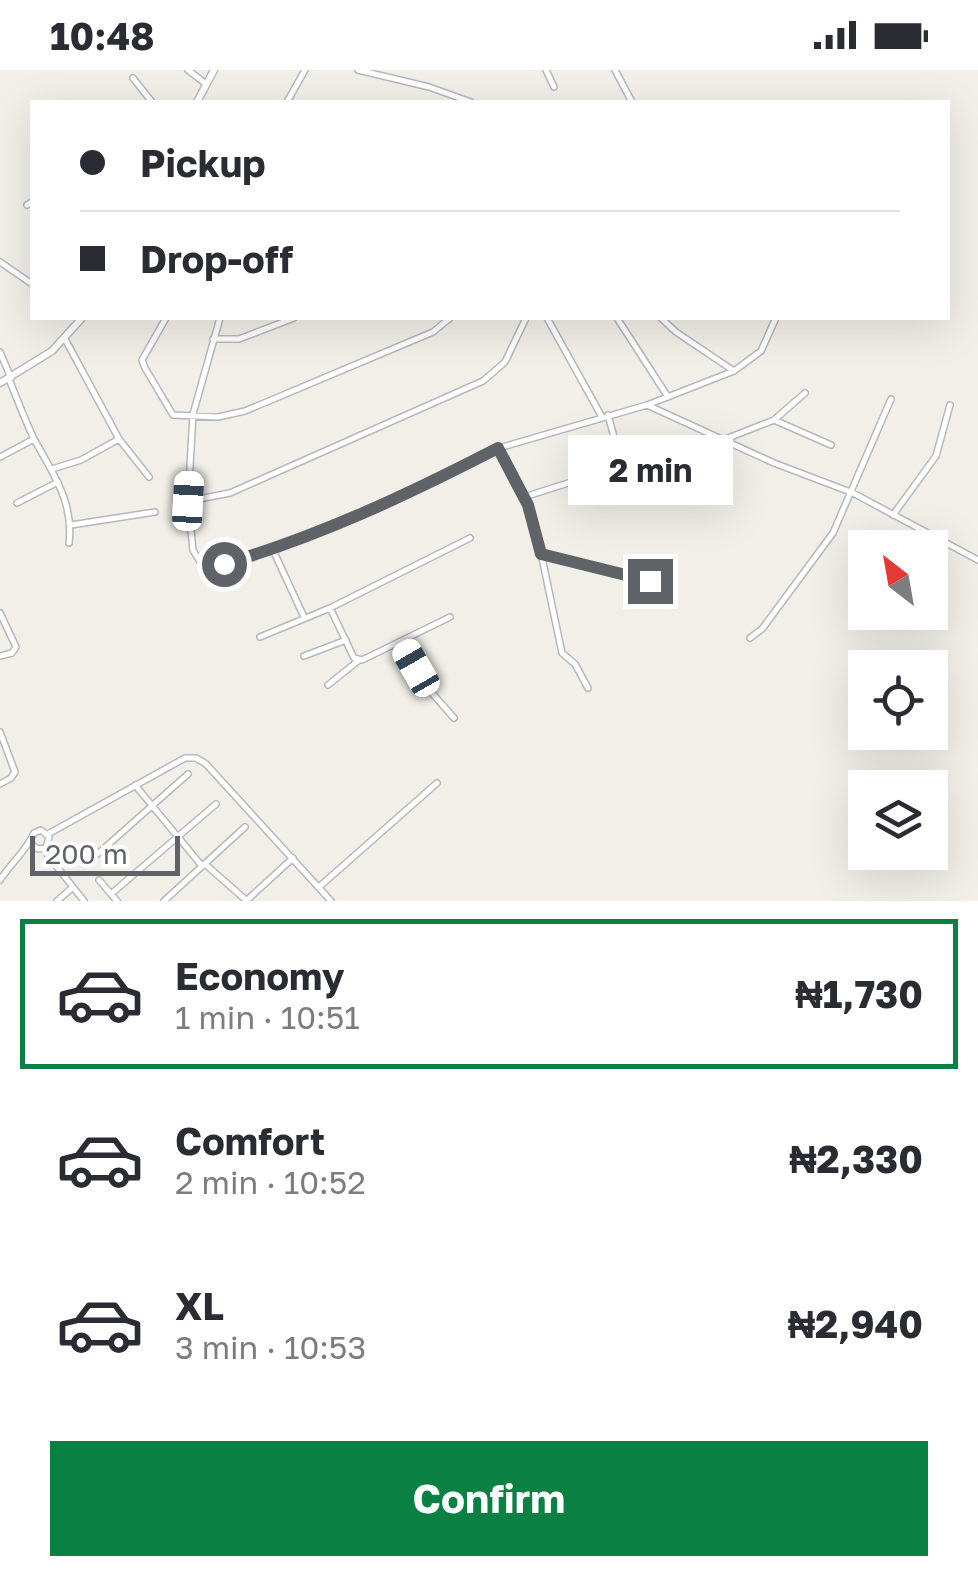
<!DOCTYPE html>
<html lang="en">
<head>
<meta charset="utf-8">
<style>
	:root { --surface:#fff; --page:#f7f7f7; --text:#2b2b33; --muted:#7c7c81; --line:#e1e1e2; --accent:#0b8043 }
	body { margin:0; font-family:"Golos Text",sans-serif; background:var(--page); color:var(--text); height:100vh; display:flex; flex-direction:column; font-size:38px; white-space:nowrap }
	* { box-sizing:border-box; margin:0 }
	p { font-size:32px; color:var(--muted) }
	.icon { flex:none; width:55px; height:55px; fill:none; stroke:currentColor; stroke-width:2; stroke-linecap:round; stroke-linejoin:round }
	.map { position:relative; height:831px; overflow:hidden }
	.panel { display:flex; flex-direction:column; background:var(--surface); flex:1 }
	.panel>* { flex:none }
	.guide { position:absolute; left:30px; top:30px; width:920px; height:220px; border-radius:0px; box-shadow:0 10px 40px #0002; display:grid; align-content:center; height:220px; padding:0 50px; background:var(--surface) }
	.needle { width:65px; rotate:329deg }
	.fabs { position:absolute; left:848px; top:460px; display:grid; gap:20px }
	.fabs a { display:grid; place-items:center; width:100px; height:100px; border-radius:0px; background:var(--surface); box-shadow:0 10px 40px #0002; font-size:50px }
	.scale { position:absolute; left:30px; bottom:25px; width:150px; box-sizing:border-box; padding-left:10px; border:5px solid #5f6368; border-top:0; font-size:28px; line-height:35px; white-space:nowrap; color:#5f6368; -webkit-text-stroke:8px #fff; paint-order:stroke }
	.end { position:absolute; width:45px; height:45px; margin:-22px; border:12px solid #5f6368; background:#fff; box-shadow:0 0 0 5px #fff }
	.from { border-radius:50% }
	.bubble { position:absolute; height:70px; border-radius:0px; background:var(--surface); box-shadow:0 10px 40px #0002; font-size:32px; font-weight:700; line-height:70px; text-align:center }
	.car { position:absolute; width:30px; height:60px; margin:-30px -15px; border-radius:12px; box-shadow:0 0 8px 2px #0007; background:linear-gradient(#fff 24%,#345 0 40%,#fff 0 76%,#345 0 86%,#fff 0) }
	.guide b { display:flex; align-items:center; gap:35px; height:95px; font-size:38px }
	.guide b+b { border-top:2px solid var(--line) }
	.guide i { width:25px; height:25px; background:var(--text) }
	ul { padding:18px 0 0; list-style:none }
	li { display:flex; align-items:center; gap:30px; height:150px; margin:0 20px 15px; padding:0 30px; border:5px solid transparent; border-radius:0px }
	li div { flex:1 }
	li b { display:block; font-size:38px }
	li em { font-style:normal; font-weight:700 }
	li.on { border-color:var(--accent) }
	li>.icon { width:90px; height:90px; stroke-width:1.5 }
	.action { display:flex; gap:20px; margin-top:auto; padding:20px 50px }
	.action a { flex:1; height:115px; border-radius:0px; background:var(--accent); color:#fff; font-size:40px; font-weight:700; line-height:115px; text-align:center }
	.status { display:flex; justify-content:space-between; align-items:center; height:70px; padding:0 50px; background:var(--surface); direction:ltr }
	.status svg { height:28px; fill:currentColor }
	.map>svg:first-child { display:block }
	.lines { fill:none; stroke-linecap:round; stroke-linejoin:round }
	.street-casing { stroke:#b5b8bc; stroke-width:8 }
	.secondary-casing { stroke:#b6babf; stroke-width:9 }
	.street { stroke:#fff; stroke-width:5 }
	.secondary { stroke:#fff; stroke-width:6 }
	.route { stroke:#5f6368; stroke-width:12 }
</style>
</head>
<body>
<div class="status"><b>10:48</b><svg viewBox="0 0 49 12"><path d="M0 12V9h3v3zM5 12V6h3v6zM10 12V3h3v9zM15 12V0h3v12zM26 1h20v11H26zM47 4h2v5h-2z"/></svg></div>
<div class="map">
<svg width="978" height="831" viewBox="0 0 978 831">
	<rect width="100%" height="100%" fill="#f1efe8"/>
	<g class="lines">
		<!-- street casing -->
		<g class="street-casing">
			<path id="street" d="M188,0L206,14
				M358,0L429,17L471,32
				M546,0L554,17
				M615,0L632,32
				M133,8L152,32
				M287,32L305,0
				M27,135L32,132
				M0,192L32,214
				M166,248L142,290L145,298L173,345L218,347L245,341L433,262L450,248
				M220,248L193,344L188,431L193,480L199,490L209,495L224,494L273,480L391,432L499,378L647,335L734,301L761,281L775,250
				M547,248L602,347
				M617,248L668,327
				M661,248L676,262L734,301
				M65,269L119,369L149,407
				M213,269H239L294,248
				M0,282L11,308
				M9,309C17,329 25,350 34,369C53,404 74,432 69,473
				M647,335L774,393L853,423L978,490
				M608,345L626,411
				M774,350L831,375
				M723,370L774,350L805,323
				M499,378L528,435L537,464L562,583L575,594L588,618
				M0,387L34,369
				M52,399L81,390L119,369
				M524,427L584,408
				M188,431L230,423L483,311L505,292L526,248
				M17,433L58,412
				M893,445L936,386L950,335
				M71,455L155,442
				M273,480L304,547
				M541,484L650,511
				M330,538L354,588L362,590L399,572L431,622L454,648
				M0,543L16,577L12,583L0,586
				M260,567L330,538L470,468
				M750,568L762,559L833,463L891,329
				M399,572L450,547
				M304,586L346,570
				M328,615L358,591
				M0,662L15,702L11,708L0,714
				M135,715L202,796
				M48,764L185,688H196L206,694L331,831
				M46,778V783L84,831
				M93,788L188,704
				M205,794L247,831
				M0,810C11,793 27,780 34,763L41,760L49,767L46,778L38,779L31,774
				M99,810L117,831
				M319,817L437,713
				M111,824L216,734
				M57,831L72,818
				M164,831L245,757
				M246,831L293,788"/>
		</g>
		<!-- secondary casing -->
		<g class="secondary-casing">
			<path id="secondary" d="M197,32L214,0
				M0,313L52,281L82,248"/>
		</g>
		<!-- street -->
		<use href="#street" class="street"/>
		<!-- secondary -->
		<use href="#secondary" class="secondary"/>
	</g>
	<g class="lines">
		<!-- route -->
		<path class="route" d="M224,494C320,466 409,424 498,378L528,435L541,484L650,511"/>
	</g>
</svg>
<div class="fabs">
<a><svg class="needle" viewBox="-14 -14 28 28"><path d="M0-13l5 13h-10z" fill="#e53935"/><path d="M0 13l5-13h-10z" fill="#7c7c81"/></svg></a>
<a><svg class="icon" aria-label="locate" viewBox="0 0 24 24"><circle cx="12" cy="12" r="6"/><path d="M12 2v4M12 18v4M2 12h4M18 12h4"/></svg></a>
<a><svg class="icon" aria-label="layers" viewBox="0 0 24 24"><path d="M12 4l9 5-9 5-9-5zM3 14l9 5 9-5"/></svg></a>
</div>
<div class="scale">200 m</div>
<i class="end from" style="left:224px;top:494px"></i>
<i class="end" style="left:650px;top:511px"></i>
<div class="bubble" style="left:568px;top:365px;width:165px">2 min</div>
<i class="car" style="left:188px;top:431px;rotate:3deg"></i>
<i class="car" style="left:416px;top:598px;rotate:330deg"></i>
<div class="guide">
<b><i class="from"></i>Pickup</b>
<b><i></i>Drop-off</b>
</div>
</div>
<section class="panel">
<ul>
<li class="on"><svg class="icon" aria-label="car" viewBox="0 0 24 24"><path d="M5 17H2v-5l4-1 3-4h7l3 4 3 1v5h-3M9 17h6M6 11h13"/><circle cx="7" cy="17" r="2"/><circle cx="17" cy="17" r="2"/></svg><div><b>Economy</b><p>1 min · 10:51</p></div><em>₦1,730</em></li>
<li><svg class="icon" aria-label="car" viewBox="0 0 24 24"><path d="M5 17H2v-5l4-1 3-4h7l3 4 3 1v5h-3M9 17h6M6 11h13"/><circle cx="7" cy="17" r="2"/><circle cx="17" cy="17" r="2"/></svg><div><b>Comfort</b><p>2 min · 10:52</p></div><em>₦2,330</em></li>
<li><svg class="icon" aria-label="car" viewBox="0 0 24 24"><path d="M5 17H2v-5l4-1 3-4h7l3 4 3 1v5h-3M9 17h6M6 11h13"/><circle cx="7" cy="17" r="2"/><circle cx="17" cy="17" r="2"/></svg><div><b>XL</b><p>3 min · 10:53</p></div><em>₦2,940</em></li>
</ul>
<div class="action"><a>Confirm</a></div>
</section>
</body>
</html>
